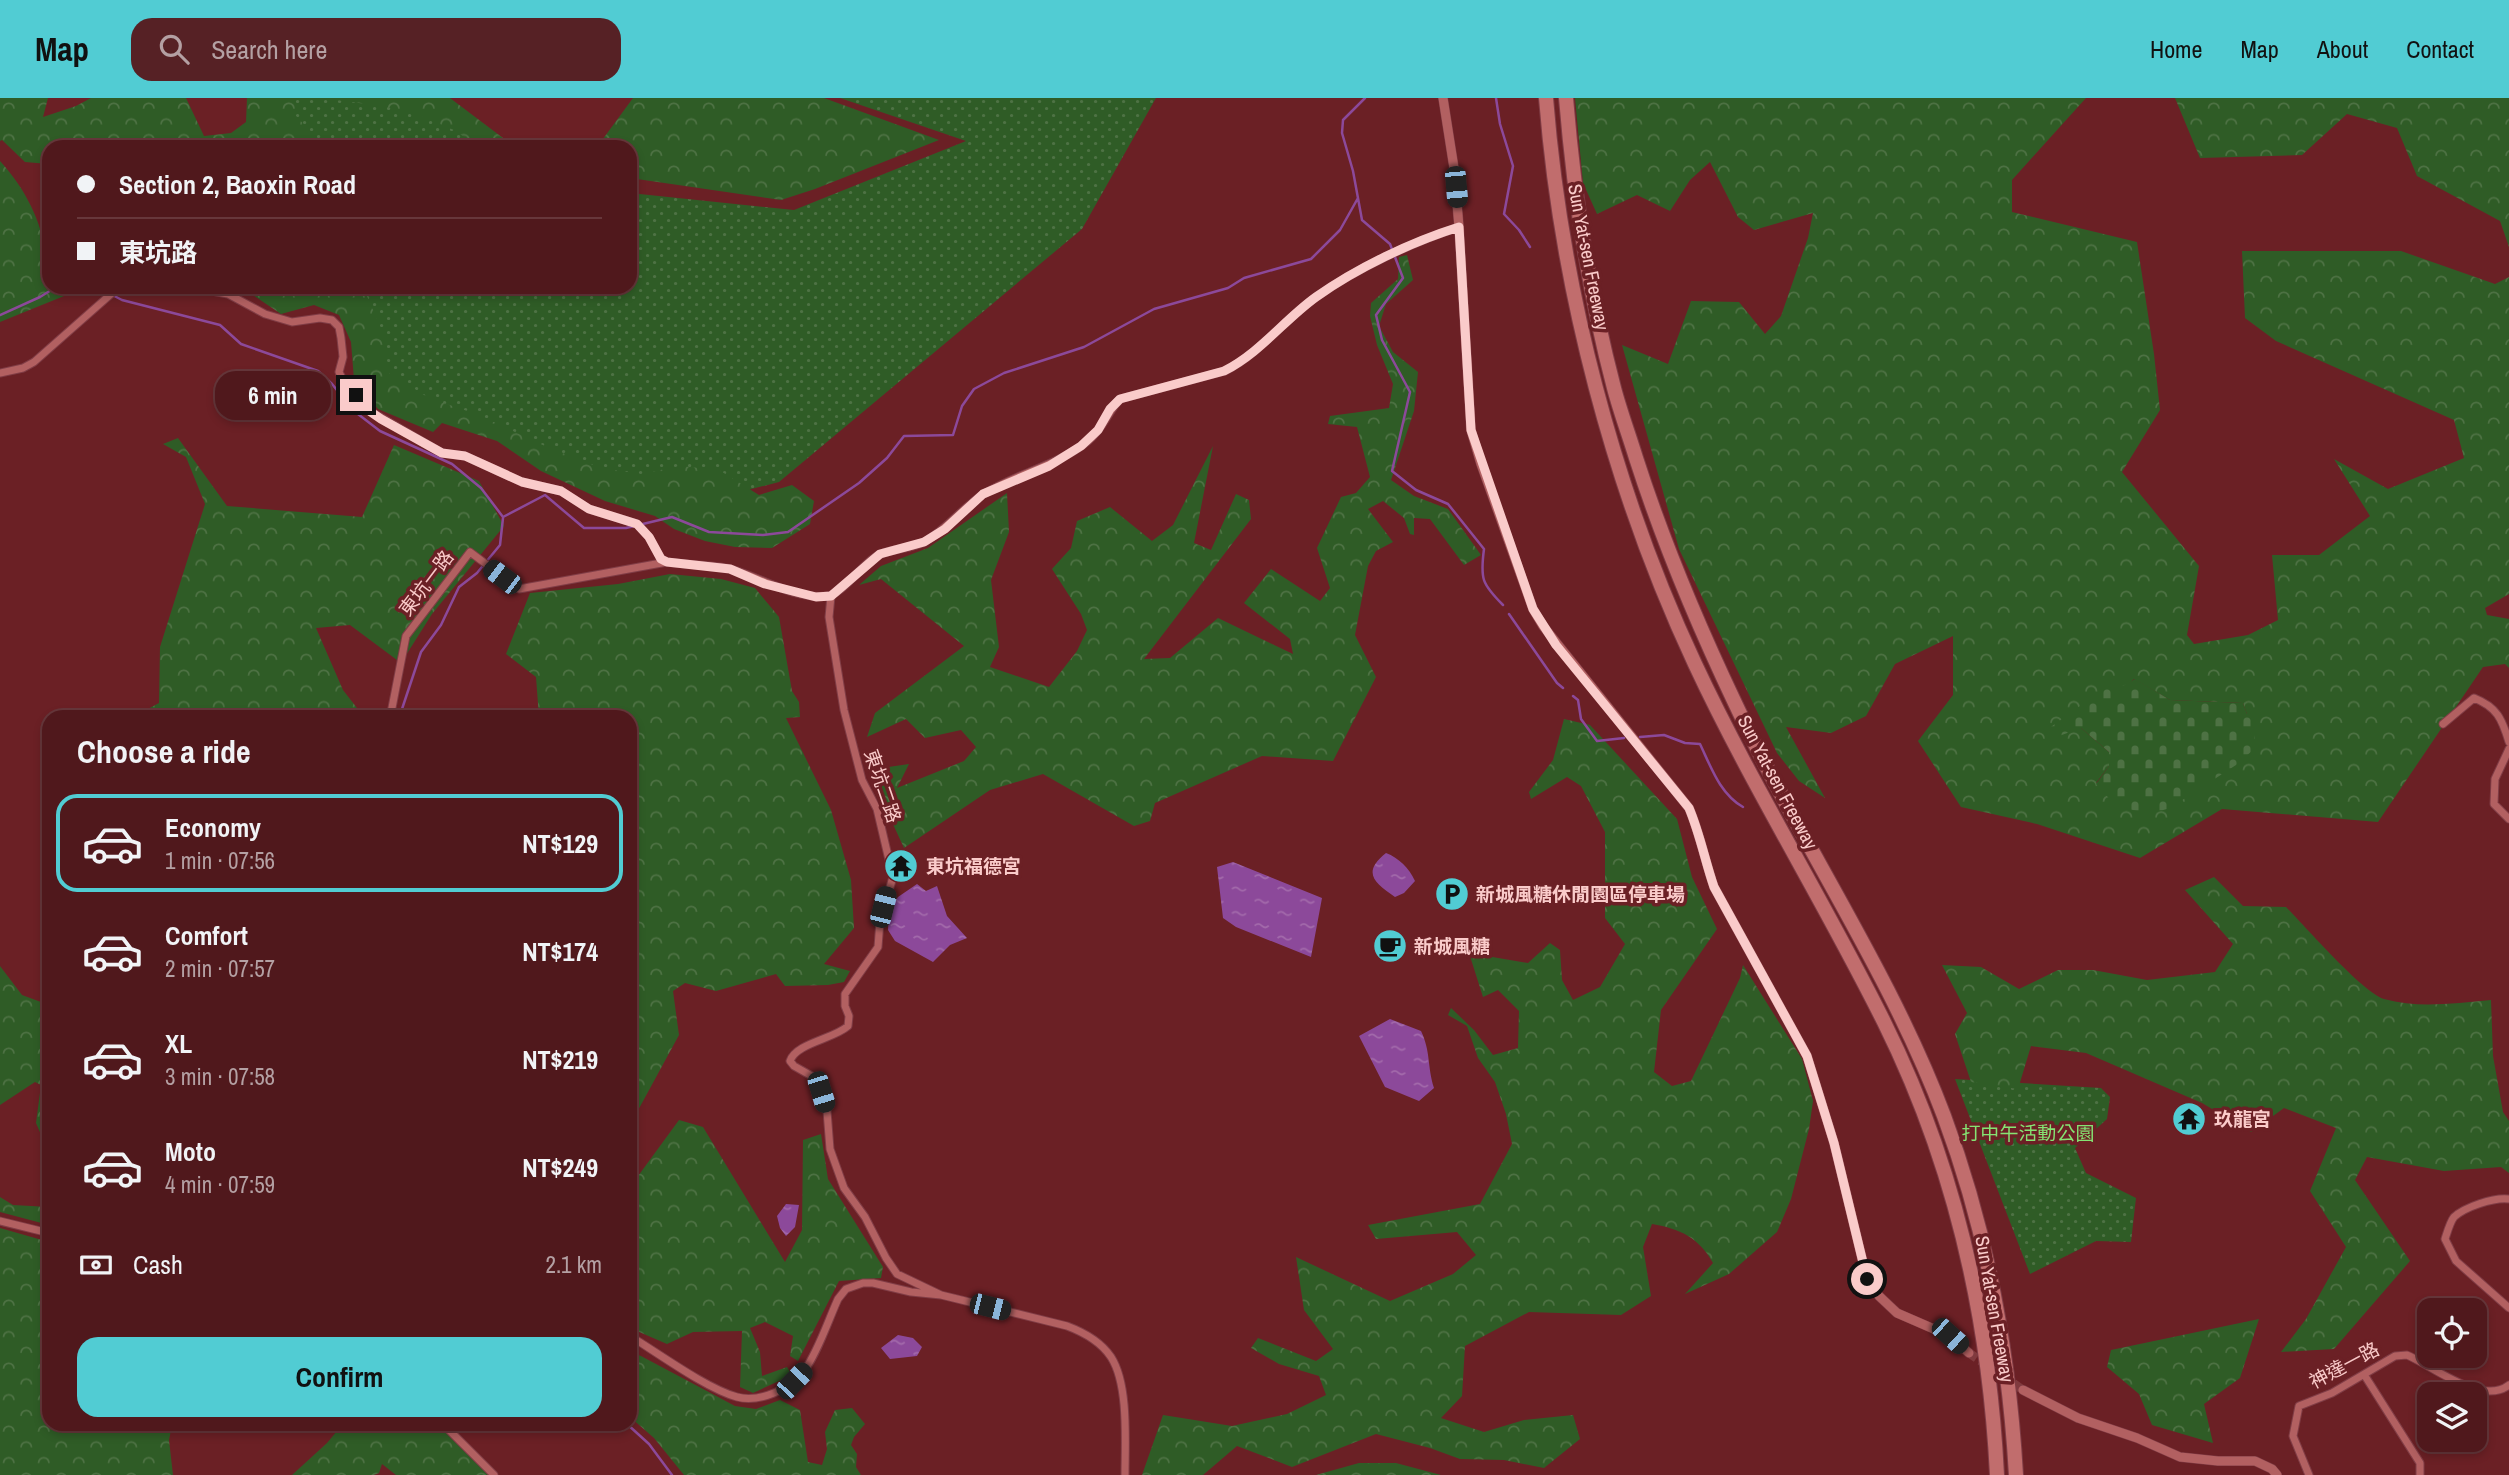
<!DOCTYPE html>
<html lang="en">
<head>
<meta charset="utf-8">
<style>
	:root { --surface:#50181c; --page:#562125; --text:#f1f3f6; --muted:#b4a0a3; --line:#67373b; --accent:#51ccd3 }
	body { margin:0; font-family:"Archivo Narrow","Noto Sans TC",sans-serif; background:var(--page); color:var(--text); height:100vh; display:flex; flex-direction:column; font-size:26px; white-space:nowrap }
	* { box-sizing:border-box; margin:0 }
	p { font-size:23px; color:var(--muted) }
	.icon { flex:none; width:38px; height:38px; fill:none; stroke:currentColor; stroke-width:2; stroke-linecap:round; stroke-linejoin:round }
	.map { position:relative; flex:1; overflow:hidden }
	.side { position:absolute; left:42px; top:612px; width:595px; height:721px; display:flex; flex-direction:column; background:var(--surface); border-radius:21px; box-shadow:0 4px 10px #0003,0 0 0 2px var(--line) }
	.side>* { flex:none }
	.top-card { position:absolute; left:42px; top:42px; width:595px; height:154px; border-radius:21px; box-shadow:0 4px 10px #0003,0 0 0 2px var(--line); display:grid; align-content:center; height:154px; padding:0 35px; background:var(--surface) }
	.buttons { position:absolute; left:2417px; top:1200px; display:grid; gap:14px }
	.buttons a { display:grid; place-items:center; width:70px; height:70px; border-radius:14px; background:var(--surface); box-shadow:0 4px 10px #0003,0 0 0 2px var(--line); font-size:35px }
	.end { position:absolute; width:32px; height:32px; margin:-16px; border:9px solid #facbca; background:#111; box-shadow:0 0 0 4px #111 }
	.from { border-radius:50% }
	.bubble { position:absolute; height:49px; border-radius:21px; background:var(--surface); box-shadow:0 4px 10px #0003,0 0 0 2px var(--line); font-size:23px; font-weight:700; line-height:49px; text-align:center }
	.car { position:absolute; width:21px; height:42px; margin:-21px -10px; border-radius:9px; box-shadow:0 0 5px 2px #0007; background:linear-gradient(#222 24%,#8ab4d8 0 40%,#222 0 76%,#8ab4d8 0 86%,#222 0) }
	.top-card b { display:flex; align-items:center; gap:24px; height:66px; font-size:26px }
	.top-card b+b { border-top:2px solid var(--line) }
	.top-card i { width:18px; height:18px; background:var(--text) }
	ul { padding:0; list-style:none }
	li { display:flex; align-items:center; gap:21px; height:98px; margin:0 14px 10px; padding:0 21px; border:4px solid transparent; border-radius:21px }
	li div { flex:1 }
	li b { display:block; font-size:26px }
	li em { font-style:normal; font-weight:700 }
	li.on { border-color:var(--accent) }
	li>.icon { width:63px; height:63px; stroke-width:1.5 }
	h2 { padding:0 35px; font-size:32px; line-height:84px }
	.pay { display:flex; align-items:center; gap:18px; height:77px; padding:0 35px; font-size:26px }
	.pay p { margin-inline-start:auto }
	.button { display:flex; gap:14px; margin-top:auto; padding:14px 35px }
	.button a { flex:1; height:80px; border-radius:21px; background:var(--accent); color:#111; font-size:28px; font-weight:700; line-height:80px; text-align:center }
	header { display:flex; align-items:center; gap:42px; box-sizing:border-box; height:98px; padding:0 35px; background:var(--accent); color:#111 }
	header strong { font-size:33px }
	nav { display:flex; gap:38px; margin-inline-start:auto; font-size:24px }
	.search { width:490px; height:63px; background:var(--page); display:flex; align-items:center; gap:18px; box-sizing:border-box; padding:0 24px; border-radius:21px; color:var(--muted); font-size:26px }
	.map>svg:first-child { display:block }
	.grass { fill:url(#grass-dots) }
	.forest { fill:url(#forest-crowns); fill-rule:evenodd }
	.cemetery { fill:url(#cemetery-stones) }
	.water { fill:url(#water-ripples) }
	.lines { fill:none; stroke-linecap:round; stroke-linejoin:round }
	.stream { stroke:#8c499a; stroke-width:2.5 }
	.tertiary-tunnel { stroke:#803a3e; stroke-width:9; stroke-dasharray:9 4.5; stroke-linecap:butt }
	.minor-casing { stroke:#803d46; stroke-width:9 }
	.tertiary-casing { stroke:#803d46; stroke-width:10 }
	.motorway-casing { stroke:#803d46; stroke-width:16 }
	.minor { stroke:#b26061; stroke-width:7 }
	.tertiary { stroke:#b26061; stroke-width:9 }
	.motorway { stroke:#c16d6d; stroke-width:14 }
	.route { stroke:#facbca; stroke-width:9 }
	.labels { text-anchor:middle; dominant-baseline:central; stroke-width:7; stroke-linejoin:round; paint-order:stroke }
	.street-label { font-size:19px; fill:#facbca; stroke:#6b2025 }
	.poi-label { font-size:19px; font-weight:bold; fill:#facbca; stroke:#6b2025; text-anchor:start }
	.park-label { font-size:19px; fill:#85e373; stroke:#6b2025 }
</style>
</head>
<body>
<header>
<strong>Map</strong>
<div class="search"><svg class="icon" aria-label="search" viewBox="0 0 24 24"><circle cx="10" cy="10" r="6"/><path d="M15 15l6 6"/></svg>Search here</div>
<nav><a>Home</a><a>Map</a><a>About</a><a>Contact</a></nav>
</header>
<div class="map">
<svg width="2509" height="1377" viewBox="0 0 2509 1377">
	<defs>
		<pattern id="grass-dots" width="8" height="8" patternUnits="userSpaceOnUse" patternTransform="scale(1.75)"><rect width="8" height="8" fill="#2f5c26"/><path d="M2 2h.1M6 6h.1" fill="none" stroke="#4e7244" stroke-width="1.8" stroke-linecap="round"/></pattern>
		<pattern id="forest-crowns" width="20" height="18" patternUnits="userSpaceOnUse" patternTransform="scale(1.75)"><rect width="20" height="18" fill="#2f5c26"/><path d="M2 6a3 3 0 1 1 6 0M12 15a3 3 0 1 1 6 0" fill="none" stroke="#4e7244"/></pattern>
		<pattern id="cemetery-stones" width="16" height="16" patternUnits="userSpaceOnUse" patternTransform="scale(1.75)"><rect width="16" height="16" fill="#2f5c26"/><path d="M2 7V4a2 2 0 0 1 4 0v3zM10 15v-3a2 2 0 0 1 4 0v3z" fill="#4e7244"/></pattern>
		<pattern id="water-ripples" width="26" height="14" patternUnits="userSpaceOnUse" patternTransform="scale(1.75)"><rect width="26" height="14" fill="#8c499a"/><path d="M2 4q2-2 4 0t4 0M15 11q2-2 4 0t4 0" fill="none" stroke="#a36aab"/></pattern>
	</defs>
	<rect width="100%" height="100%" fill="#6b2025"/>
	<!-- grass -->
	<path class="grass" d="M270,0H334L440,8L504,49H274Z
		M840,0H1156L1082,131L779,384L682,409L386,294L335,189H630V95L794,112L966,43Z
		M1955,981L2101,990L2110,999L2107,1021L2075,1050L2086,1075L2136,1100L2131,1144L2096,1143L2030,1176Z"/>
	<!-- forest -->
	<path class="forest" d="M0,0H48L43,19L76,8L91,0H186L204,38L231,35L246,24L247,0H294L296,18L309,32L307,49H99L97,44L81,49H49V66L25,64L2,42L0,43Z
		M322,0H450L515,49H479L454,32L420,18L388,9Z
		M633,0H824L939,42L815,91L781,102L630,80V49H597Z
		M1575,0H2086L2012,82V114L2137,144L2154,256L2160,312L2122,374L2199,468L2187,537L2194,546L2248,537L2278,522L2272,457H2319L2370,418L2334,361L2388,391L2464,360L2454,322L2276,243L2245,220L2242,153H2401L2495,186L2509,179V496L2485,510L2487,517L2509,521V570L2505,566L2483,569L2378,724L2222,711L2140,760L2037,726L1961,709L1918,643L1953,597V538L1895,566L1866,618L1831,635L1786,629L1825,700L1799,683L1777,655L1679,451L1622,247L1668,266L1691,203L1739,204L1765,236L1781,218L1808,140L1813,115L1754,132L1738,119L1710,64L1690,82L1670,113L1637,97L1597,116L1583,85ZM2134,581L2170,602L2243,605L2247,616L2096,685L2109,668V654L2081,630Z
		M2175,0H2509V149L2500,123L2417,78L2397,30L2347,16L2302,57L2200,60Z
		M0,63C33,99 49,141 49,189H74L69,196L0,224Z
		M1407,157L1413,182L1386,206L1379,228L1393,254L1418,274L1414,313L1391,382L1414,398L1448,411L1481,457L1464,467L1430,421L1414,420V437L1410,436L1404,420L1383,403L1368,411L1393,444L1376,453L1368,468L1355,537L1376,579L1333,663L1262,658L1155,705L1150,723L1134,728L1043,676L990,692L904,750L868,672L909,666L897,690L964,663L976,649L961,632L925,640L906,621L867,639L875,615L964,548L881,481L859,487L881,468L928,450L1007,395L1009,434L991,482L999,549L990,569L1049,589L1077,553L1087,532L1081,516L1052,471L1071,450L1077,423L1110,409L1152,443L1173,427L1213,348L1194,445L1211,452L1236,396L1249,402L1251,421L1144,561L1170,560L1218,520L1293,556L1290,541L1244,505L1271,471L1320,503L1330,490L1317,450L1341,399L1356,395L1370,379L1357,329L1328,326L1330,318L1389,310L1393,286L1377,247L1370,218L1371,205L1398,181L1399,159Z
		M241,189H363L383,235L389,275L429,300L476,316L547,349L601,370L641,376L680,368L719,372L759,397L792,387L814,403L810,426L772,450L735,449L705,443L674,431L655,418L605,403L541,373L497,343L442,325L433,334L378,311L354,282L351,244L339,217L314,207L281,216Z
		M178,340L227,408L362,419L394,347L479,383L504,428L432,516L401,565L350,527L316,530L343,592L364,619L131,620L159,605L160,549L205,406L186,359L163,346Z
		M670,476L721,481L755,490L779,519L792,593L799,604L800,619L786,620L831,712L851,782L854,830L824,866L850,873L844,884L828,887L785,888L776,876L716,893L685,885L673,893L679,937L630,1027V620L539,619L536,579L506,556L530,495L618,486Z
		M1564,621L1590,627L1677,721L1692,779L1717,831L1661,912L1654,974L1672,988L1691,983L1740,880L1743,867L1802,961L1813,1003L1809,1031L1791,1101L1777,1134L1729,1176L1685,1196L1713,1165C1699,1140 1681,1131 1652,1126L1643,1149L1651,1198L1621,1217L1529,1214L1465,1248L1462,1298L1441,1320L1484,1334L1524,1322L1573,1317L1580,1341L1544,1370L1504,1362L1460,1361L1430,1350L1376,1336L1292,1369L1237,1348L1203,1377H1142L1163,1317L1232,1328L1287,1316L1326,1297L1319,1278L1279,1266L1251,1250L1258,1240L1316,1263L1333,1251L1304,1212L1296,1159L1390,1203L1453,1176L1476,1157L1457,1134L1376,1141L1368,1127L1480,1106L1512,1046L1506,1016L1495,984L1478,960L1467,928L1448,917L1451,910L1474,932L1493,957L1518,950L1519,913L1498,892L1483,899L1469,855L1528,865L1550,845L1560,852L1562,882L1573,902L1600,889L1625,846L1605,820V734L1581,688L1567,679L1531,701L1529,694L1553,662Z
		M2214,779L2243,808L2286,809C2305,828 2362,894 2384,901C2419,911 2455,905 2491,902L2493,958L2503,1014L2509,1023V1075L2501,1069L2444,1073L2367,1059L2355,1082L2410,1163L2334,1251L2281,1254L2306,1221L2346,1149L2310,1093L2336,1030L2284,1010L2251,1034L2202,1005L2086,955L2031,948L2018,991L1971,984L1955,936L1967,915L1942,867L1981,869L2019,891L2058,872H2093L2147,882L2215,874L2233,846L2185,792Z
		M0,868L22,897L49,907V1055L36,1025L41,987L35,984L0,1007Z
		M679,1022L703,1029L785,1164L802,1132L803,1042L821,1036L828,1081L883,1169L881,1180L839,1183L798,1263L790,1258L793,1238L765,1224L750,1230L760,1254L762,1278L787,1269L792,1277L753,1295L740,1289L742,1233L693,1234L667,1246L630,1230V1089Z
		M0,1099L13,1107L49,1109V1127L0,1114Z
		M0,1130L49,1144V1326L172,1327L169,1342L173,1377H0Z
		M2259,1221L2240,1280L2204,1306L2213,1345L2152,1327L2139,1296L2107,1269L2111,1252Z
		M630,1254L641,1258L735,1308L756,1311L780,1302L800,1312L808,1364L822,1367L827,1351L825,1334L835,1312L852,1310L865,1326L854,1339L851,1347L857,1356L856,1369L861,1377H684L654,1340L630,1319Z
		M444,1326L490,1377H396L382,1366L379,1375L374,1377H292L327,1345L342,1327Z
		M1359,1365H1396L1441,1377H1316Z"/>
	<!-- cemetery -->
	<path class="cemetery" d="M2135,581L2170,602L2243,605L2247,616L2256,627L2253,652L2236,667L2170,710L2150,716L2116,708L2096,686L2109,668V654L2081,630L2059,638L2048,631L2108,588H2123Z"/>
	<!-- water -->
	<path class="water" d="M1386,755C1399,760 1409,770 1415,783L1404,795L1395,799C1375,785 1361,775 1386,755Z
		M1233,764L1322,800L1311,859L1236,829L1223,820L1217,769Z
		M917,786L926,793L937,788L947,818L967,840L950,847L933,864L895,843L888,832L889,811L898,799Z
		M1390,921L1421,933C1431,954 1427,968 1434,990L1419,1003L1385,989L1359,938Z
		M786,1106L799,1107L795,1129L786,1138L780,1130L777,1118Z
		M898,1237L913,1240L922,1249L917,1258L890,1261L881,1250Z"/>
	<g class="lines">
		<!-- stream -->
		<path class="stream" d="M1365,0L1343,22L1342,35L1353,73L1362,122L1390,146L1403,180L1376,217L1382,242L1410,294L1392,373L1416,392L1448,406L1484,451C1480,481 1482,486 1503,507
			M1496,0L1500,26L1513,68L1504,116L1519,132L1530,149
			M97,189L122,202L220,227L241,246L318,273L332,286L354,313L380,333L452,366L481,390L503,419L545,397L584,430H626L672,419L709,434L763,437L788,434L859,385L887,360L904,338L953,337L962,308L974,291L1004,275L1084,249L1154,211L1228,190L1244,180L1311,161L1340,132L1358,100
			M0,217L40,199L56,189
			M1509,516L1557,585L1563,590
			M1573,598L1578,602L1581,621L1597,643L1624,640
			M399,620L421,554L441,527L459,489L477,475L500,447L503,420
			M1640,639L1664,637L1685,645L1700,646C1711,669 1720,696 1743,709
			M627,1326L649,1346L672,1377"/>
		<!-- tertiary-tunnel -->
		<path class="tertiary-tunnel" d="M1969,1255L2023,1292"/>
		<!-- minor casing -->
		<g class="minor-casing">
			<path id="minor" d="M190,189L228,196L265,216L292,224L320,220L332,222L339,229L341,240L343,259L339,274L343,282L368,312L442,355L465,358L522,384L561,393L589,411L637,426L649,439L661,461L667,464C686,467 714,467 731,471C760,479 795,502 827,498C844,496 863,463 881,456C895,450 912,451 926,443C949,429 964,408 984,396C1017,375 1057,368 1088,343C1102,332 1108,314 1120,301L1225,273C1260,255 1284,222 1316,199C1357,170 1411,145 1459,129
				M0,275L23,270L34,264L119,189
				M831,498L829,519L844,612L862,682L877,711L893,779L880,823L878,849L845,896V908L849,918L848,928C834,941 796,945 790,963L794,968L817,981L827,1013L830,1051L844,1090L865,1119L886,1160L897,1176L941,1197
				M390,620L406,538L470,454L519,491L667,464
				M2443,626L2474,600C2497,609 2502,621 2509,644
				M2509,651L2495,681L2494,706L2509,721
				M2509,1101C2494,1099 2465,1109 2454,1119C2450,1124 2447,1135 2445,1141L2456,1163L2509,1210
				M0,1123L49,1135
				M630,1238C658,1255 707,1291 737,1299C759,1305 791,1291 804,1273C818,1254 828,1223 838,1201L846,1191L863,1185H873L911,1194L941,1197L1067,1228C1083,1234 1101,1244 1111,1259C1129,1287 1125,1344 1125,1377
				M2365,1278L2420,1365V1377
				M443,1326L494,1377
				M2309,1377L2293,1338L2299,1308L2332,1295L2395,1258L2407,1257C2434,1269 2482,1308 2509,1287"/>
		</g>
		<!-- tertiary casing -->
		<g class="tertiary-casing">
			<path id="tertiary" d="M1443,0L1454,70L1459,129L1471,332L1481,366L1533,511L1543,528L1689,710C1700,736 1705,763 1714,789L1807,958L1834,1045L1867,1181L1879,1198L1897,1215L1950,1238L1969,1255
				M2023,1292L2078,1320L2137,1340L2180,1359L2218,1363H2255L2272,1371L2277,1377"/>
		</g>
		<!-- motorway casing -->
		<g class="motorway-casing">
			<path id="motorway" d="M1546,0C1561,190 1614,393 1695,566C1752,688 1824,803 1884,924C1955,1067 1989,1218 1997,1377
				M1566,0C1574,98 1589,195 1614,290C1620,313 1629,337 1636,360C1663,444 1697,525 1735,605C1800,744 1890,874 1944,1018C1987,1133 2009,1255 2016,1377"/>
		</g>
		<!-- minor -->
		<use href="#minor" class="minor"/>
		<!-- tertiary -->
		<use href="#tertiary" class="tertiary"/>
		<!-- motorway -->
		<use href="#motorway" class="motorway"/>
	</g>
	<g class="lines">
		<!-- route -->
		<path class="route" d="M356,297L368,312L381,321L442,355L465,358L522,384L561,393L589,411L637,426L649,439L661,461L667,464L730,471L765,486L816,499L831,498L880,456L924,444L945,431L983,396L1049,368L1081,348L1098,332L1110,311L1120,301L1224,273C1260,255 1284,222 1316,199C1357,170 1411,144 1459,129L1471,332L1533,511L1556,547L1689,710C1700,736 1705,763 1714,789L1807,958L1834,1045L1867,1181"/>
	</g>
	<!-- icons -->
	<defs>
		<g id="temple-disc" transform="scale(1.75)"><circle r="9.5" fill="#51ccd3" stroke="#6b2025"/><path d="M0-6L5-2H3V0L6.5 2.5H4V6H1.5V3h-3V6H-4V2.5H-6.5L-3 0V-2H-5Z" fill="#111"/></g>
		<g id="parking-disc" transform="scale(1.75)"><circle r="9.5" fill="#51ccd3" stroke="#6b2025"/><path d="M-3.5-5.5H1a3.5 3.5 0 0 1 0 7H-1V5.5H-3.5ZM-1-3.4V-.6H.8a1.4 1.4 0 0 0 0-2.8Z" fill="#111"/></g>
		<g id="cafe-disc" transform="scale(1.75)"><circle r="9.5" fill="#51ccd3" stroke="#6b2025"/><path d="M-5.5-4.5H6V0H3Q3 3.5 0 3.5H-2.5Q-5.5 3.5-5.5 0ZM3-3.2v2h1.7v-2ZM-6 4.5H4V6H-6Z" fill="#111"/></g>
	</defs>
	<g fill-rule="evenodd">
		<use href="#temple-disc" x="901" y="768"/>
		<use href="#parking-disc" x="1452" y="796"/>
		<use href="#cafe-disc" x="1390" y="848"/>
		<use href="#temple-disc" x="2189" y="1021"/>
	</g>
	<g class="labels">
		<!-- street labels -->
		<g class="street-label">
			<text transform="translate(1589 159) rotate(79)">Sun Yat-sen Freeway</text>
			<text transform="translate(426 485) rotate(-53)">東坑一路</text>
			<text transform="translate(1778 684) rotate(62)">Sun Yat-sen Freeway</text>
			<text transform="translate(883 688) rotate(71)">東坑二路</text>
			<text transform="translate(1995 1211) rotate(80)">Sun Yat-sen Freeway</text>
			<text transform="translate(2344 1267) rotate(-28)">神達一路</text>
		</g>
		<!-- poi labels -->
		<g class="poi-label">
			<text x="926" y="768">東坑福德宮</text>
			<text x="1476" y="796">新城風糖休閒園區停車場</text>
			<text x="1414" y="848">新城風糖</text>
			<text x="2214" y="1021">玖龍宮</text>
		</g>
		<!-- park labels -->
		<g class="park-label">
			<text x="2028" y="1035">打中午活動公園</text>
		</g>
	</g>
</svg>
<div class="buttons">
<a><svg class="icon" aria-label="locate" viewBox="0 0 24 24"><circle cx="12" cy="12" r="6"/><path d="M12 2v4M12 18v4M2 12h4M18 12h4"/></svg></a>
<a><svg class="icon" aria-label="layers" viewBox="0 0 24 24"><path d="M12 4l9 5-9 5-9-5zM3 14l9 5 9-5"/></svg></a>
</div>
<i class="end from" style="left:1867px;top:1181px"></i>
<i class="end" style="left:356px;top:297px"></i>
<div class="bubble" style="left:215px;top:273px;width:116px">6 min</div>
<i class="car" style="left:1456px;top:89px;rotate:175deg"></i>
<i class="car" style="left:502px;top:479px;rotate:307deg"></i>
<i class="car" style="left:883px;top:809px;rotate:14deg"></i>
<i class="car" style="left:821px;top:994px;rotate:163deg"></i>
<i class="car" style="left:990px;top:1209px;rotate:104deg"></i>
<i class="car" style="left:1950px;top:1238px;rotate:132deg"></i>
<i class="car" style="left:794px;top:1283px;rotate:44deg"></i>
<div class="top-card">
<b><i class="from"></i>Section 2, Baoxin Road</b>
<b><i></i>東坑路</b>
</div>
<section class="side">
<h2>Choose a ride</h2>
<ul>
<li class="on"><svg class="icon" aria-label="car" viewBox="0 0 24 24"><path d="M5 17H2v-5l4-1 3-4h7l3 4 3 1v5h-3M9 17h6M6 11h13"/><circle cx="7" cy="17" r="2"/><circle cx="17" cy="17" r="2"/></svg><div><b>Economy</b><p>1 min · 07:56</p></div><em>NT$129</em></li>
<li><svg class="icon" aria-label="car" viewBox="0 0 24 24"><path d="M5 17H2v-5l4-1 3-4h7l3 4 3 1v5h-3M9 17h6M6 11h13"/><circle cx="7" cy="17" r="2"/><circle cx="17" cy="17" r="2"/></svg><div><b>Comfort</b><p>2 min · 07:57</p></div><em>NT$174</em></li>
<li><svg class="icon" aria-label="car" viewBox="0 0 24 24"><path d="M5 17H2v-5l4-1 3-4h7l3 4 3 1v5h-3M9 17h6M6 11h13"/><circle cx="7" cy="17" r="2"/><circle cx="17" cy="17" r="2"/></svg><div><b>XL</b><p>3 min · 07:58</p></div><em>NT$219</em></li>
<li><svg class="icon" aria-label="car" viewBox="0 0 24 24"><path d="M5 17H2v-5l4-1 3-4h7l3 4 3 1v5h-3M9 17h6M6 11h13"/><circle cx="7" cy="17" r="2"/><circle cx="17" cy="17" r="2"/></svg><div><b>Moto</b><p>4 min · 07:59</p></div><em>NT$249</em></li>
</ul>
<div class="pay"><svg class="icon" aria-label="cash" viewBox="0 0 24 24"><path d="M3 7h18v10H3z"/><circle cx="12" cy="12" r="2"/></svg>Cash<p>2.1 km</p></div>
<div class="button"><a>Confirm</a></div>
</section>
</div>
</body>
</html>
